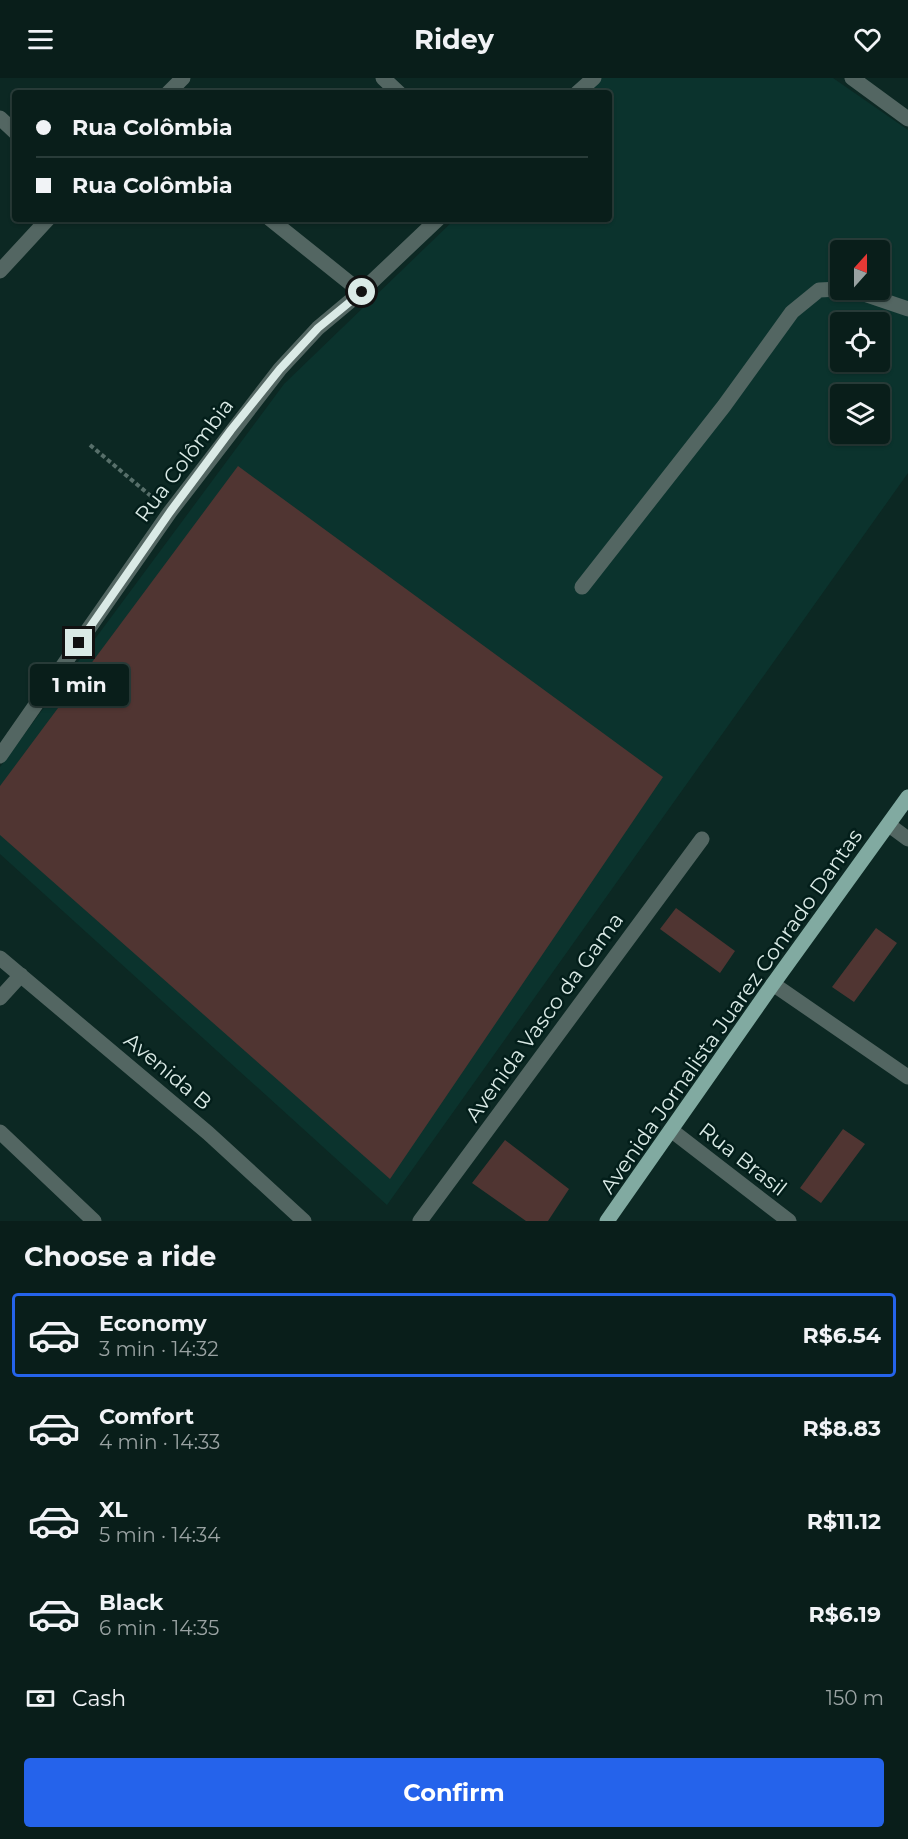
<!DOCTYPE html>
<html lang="en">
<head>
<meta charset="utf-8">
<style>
	:root { --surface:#091e1a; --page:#122723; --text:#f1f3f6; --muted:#99a2a2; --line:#293c39; --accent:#2563eb }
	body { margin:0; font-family:Montserrat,sans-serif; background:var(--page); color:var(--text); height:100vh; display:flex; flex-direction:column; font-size:22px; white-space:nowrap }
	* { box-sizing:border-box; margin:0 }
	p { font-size:20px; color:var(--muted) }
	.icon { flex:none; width:33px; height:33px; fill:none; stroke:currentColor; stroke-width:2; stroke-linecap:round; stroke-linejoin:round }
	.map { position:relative; height:1143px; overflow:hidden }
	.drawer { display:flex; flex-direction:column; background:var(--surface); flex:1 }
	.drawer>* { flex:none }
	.guide { position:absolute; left:12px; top:12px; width:600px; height:132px; border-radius:6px; box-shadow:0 2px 4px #0004,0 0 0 2px var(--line); display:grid; align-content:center; height:132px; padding:0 24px; background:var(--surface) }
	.needle { width:39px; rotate:21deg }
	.buttons { position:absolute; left:830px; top:162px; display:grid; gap:12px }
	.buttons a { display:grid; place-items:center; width:60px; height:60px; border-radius:6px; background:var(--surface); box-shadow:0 2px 4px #0004,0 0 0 2px var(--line); font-size:30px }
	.end { position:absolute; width:27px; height:27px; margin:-14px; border:8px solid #daeae6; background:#111; box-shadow:0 0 0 3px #111 }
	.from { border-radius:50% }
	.bubble { position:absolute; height:42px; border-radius:6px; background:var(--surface); box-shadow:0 2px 4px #0004,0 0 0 2px var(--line); font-size:20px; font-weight:700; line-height:42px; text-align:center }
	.guide b { display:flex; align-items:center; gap:21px; height:57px; font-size:22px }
	.guide b+b { border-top:2px solid var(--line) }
	.guide i { width:15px; height:15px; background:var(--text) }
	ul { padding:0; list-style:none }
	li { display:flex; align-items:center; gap:18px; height:84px; margin:0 12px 9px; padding:0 12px; border:3px solid transparent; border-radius:6px }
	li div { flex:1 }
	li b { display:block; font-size:22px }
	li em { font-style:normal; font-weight:700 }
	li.current { border-color:var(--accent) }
	li>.icon { width:54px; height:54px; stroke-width:1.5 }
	h2 { padding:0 24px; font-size:27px; line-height:72px }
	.pay { display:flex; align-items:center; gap:15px; height:66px; padding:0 24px; font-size:22px }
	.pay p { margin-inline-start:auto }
	.action { display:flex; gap:12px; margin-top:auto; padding:12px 24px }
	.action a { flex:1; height:69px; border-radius:6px; background:var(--accent); color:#fff; font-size:24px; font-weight:700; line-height:69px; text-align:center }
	header { display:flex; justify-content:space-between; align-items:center; height:78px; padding:0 24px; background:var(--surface); font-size:27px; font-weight:700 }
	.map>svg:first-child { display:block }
	.built { fill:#0b332d; fill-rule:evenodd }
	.green { fill:#503532 }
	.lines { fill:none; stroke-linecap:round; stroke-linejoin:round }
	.path { stroke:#576f6a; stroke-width:4; stroke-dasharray:4.5 3; stroke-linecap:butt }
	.minor { stroke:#536662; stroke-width:15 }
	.major { stroke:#81aaa1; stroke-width:15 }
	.route { stroke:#daeae6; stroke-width:8 }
	.labels { text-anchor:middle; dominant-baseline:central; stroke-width:5; stroke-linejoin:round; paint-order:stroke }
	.street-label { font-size:21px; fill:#daeae6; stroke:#031e1a }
</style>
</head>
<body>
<header><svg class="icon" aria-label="menu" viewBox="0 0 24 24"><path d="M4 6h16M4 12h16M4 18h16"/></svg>Ridey<svg class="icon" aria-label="heart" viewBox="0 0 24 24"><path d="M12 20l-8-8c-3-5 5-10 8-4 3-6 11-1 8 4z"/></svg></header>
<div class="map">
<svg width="908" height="1143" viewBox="0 0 908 1143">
	<rect width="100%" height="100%" fill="#0c2823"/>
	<!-- built -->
	<path class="built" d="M602,0H833L908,52V395L387,1127L0,776V689L284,306L455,141H609V15H586ZM840,172H879V212H840ZM840,244H879V284H840ZM840,316H879V356H840Z"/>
	<!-- green -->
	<path class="green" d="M238,388L663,699L390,1101L0,757V708Z
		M676,830L735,873L720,895L660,851Z
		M876,850L897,865L854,924L832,909Z
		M843,1051L865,1066L821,1125L800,1110Z
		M505,1062L569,1111L548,1143H526L472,1105Z"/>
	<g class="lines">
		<!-- path -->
		<path class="path" d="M90,367L158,424"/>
		<!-- minor -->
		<path class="minor" d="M383,0L399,15
			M852,0L908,41
			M168,15L183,0
			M577,15L594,0
			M0,40L15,54
			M270,141L361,214
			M0,193L48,141
			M852,212L908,231
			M582,509L724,328L792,234L819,212L840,211
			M0,678L170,434L280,291L318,250L361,214L438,141
			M889,747L908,761
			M0,880L208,1055L304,1143
			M773,906L908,999
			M0,920L21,897
			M671,1052L789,1143
			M0,1054L94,1143
			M420,1143L702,761"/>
		<!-- major -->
		<path class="major" d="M607,1143L773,906L908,719"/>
	</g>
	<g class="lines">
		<!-- route -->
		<path class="route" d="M79,565L170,434L231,352L280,291L318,250L362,214"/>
	</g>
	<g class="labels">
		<!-- street labels -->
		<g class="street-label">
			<text transform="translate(184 382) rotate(-53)">Rua Colômbia</text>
			<text transform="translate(731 933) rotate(-55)">Avenida Jornalista Juarez Conrado Dantas</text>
			<text transform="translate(544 939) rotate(-54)">Avenida Vasco da Gama</text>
			<text transform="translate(168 993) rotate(40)">Avenida B</text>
			<text transform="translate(743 1081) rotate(38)">Rua Brasil</text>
		</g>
	</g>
</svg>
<div class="buttons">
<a><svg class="needle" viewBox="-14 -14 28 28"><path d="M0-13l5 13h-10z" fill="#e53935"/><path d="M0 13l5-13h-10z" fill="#99a2a2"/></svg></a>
<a><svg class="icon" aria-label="locate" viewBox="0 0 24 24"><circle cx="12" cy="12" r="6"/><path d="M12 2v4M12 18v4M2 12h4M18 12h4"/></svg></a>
<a><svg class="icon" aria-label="layers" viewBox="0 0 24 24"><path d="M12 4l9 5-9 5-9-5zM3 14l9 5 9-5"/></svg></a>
</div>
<i class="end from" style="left:362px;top:214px"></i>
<i class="end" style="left:79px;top:565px"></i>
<div class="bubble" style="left:30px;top:586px;width:99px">1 min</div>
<div class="guide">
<b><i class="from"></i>Rua Colômbia</b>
<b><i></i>Rua Colômbia</b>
</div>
</div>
<section class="drawer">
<h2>Choose a ride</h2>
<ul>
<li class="current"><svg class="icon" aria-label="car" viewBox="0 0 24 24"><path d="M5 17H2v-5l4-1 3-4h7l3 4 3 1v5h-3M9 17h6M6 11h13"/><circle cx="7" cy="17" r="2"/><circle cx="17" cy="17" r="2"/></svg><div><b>Economy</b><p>3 min · 14:32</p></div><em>R$6.54</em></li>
<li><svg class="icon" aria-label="car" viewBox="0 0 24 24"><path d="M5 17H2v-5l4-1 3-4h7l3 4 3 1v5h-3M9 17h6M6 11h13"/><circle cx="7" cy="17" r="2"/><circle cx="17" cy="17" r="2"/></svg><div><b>Comfort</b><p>4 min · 14:33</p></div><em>R$8.83</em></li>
<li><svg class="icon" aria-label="car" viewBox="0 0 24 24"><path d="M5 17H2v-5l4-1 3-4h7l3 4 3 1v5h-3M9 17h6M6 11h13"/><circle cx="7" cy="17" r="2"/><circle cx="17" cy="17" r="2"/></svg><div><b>XL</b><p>5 min · 14:34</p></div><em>R$11.12</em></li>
<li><svg class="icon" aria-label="car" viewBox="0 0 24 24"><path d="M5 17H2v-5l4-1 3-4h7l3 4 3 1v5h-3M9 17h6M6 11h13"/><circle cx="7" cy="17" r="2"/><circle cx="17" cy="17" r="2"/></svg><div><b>Black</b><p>6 min · 14:35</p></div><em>R$6.19</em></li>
</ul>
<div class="pay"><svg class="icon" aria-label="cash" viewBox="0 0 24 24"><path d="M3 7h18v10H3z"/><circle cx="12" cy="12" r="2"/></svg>Cash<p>150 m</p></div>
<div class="action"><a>Confirm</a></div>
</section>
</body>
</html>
